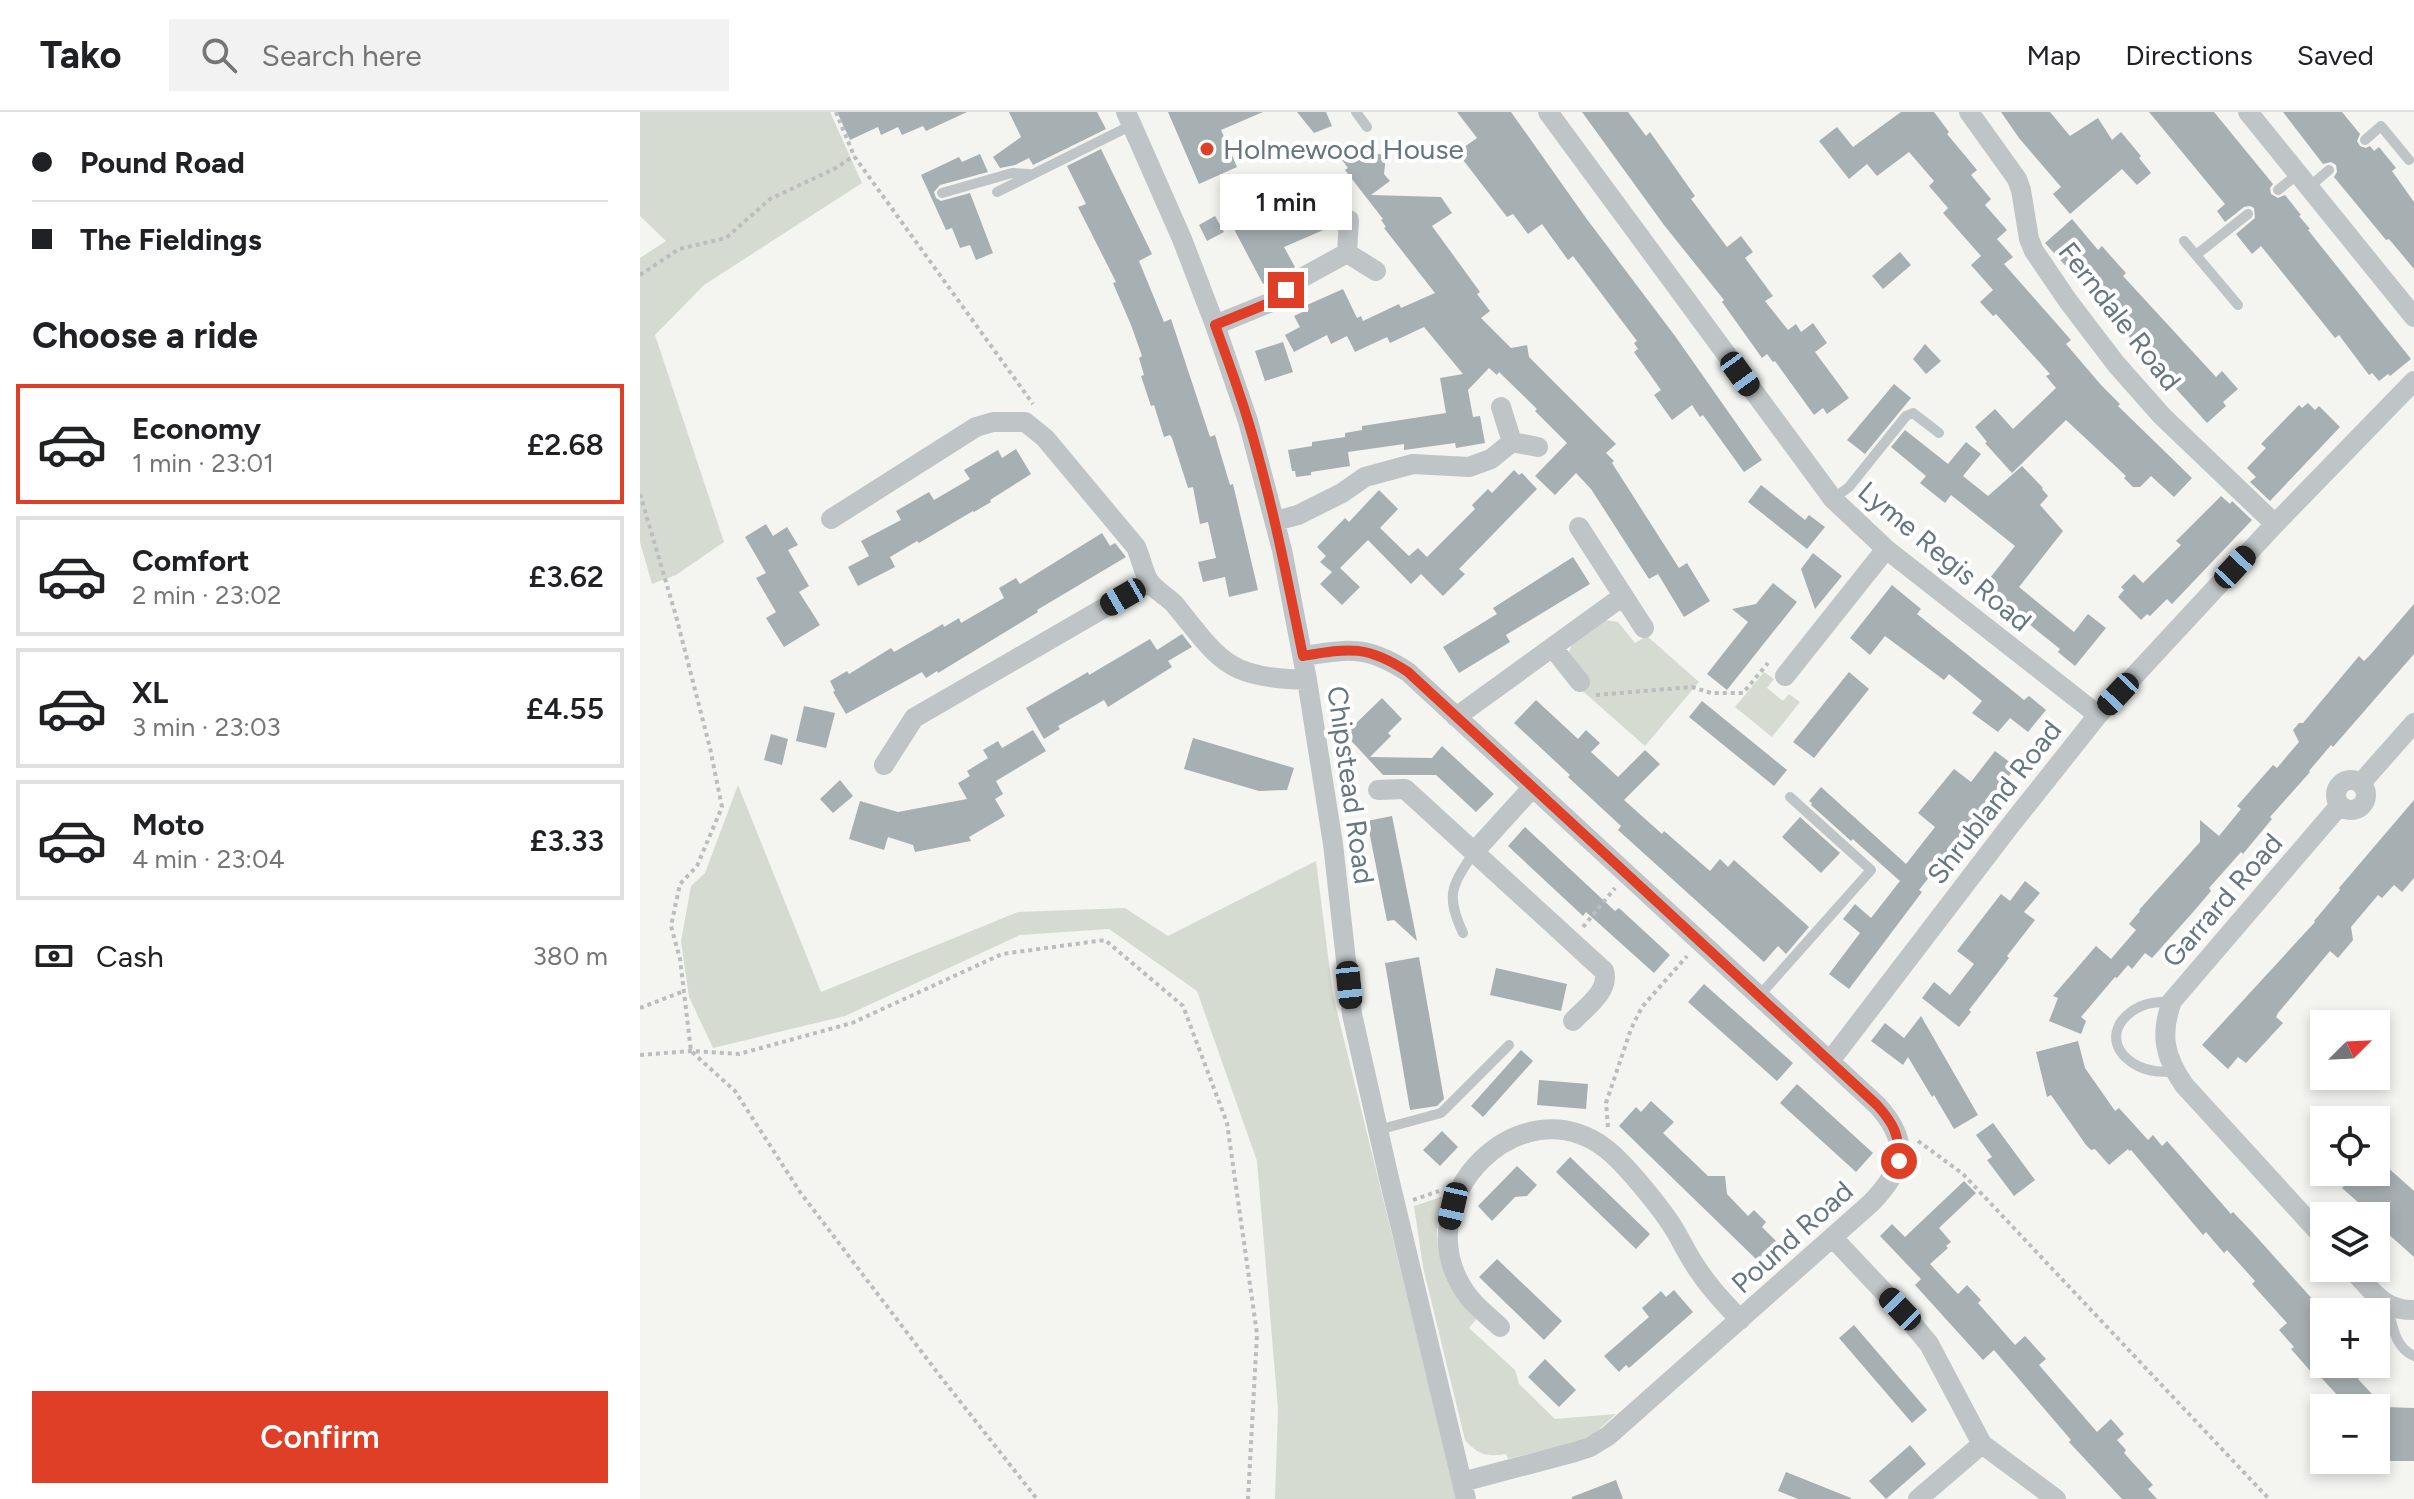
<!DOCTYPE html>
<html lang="en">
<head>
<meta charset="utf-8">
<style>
	:root { --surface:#fff; --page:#f2f2f2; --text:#202124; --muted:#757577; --line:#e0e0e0; --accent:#de3f26 }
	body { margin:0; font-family:Figtree,sans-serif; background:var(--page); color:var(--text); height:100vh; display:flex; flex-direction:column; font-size:30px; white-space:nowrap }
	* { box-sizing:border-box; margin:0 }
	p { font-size:26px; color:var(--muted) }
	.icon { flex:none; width:44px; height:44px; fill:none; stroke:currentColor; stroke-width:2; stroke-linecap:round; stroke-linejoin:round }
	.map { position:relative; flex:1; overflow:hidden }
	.details { display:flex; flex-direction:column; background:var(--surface); width:640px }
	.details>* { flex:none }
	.banner { display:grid; align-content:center; height:176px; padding:0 32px; background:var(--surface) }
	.needle { width:52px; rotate:66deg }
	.fabs { position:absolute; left:1670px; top:898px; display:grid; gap:16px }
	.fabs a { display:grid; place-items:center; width:80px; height:80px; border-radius:0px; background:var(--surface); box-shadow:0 4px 12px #0003; font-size:40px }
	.end { position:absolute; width:36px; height:36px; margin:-18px; border:10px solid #de3f26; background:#fff; box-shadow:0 0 0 4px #fff }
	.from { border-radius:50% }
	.bubble { position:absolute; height:56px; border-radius:0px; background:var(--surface); box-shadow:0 4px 12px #0003; font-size:26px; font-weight:600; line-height:56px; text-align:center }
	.car { position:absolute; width:24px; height:48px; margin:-24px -12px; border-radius:10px; box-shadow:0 0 6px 2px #0007; background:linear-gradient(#222 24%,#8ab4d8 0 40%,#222 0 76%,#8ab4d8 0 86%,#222 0) }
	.banner b { display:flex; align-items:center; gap:28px; height:76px; font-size:30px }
	.banner b+b { border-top:2px solid var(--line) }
	.banner i { width:20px; height:20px; background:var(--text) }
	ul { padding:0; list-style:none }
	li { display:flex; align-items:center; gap:24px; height:120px; margin:0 16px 12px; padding:0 16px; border:4px solid var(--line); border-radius:0px }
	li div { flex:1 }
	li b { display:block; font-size:30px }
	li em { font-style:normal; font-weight:600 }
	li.active { border-color:var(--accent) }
	li>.icon { width:72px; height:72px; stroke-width:1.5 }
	h2 { padding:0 32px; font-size:36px; line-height:96px }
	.pay { display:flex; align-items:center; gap:20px; height:88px; padding:0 32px; font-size:30px }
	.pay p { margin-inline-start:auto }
	.button { display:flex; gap:16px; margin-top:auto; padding:16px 32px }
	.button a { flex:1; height:92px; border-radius:0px; background:var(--accent); color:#fff; font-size:32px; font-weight:600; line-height:92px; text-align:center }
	header { display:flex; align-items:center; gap:48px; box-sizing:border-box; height:112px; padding:0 40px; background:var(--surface); border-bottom:2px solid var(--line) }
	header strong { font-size:38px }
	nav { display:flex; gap:44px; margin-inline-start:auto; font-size:28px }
	.search { width:560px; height:72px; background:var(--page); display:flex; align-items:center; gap:20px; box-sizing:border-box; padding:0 28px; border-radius:0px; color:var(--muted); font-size:30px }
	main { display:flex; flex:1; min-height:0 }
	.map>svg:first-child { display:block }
	.green { fill:#d6dbd1 }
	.building { fill:#a6afb2 }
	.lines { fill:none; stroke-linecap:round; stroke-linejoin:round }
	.path { stroke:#bbbdbf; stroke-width:4; stroke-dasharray:4 4; stroke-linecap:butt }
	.lane { stroke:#bfc4c6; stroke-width:10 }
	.street { stroke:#bfc4c6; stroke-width:20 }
	.route { stroke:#de3f26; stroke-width:10 }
	.poi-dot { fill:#de3f26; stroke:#fff; stroke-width:3 }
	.labels { text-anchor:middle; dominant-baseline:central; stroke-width:8; stroke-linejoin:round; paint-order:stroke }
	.poi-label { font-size:28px; fill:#647680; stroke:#fff; text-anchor:start }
	.street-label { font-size:28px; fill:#647680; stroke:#fff }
</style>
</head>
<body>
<header>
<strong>Tako</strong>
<div class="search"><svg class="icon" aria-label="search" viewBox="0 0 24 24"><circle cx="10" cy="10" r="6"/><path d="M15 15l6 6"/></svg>Search here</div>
<nav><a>Map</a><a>Directions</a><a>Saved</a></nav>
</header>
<main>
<section class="details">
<div class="banner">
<b><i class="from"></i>Pound Road</b>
<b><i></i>The Fieldings</b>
</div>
<h2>Choose a ride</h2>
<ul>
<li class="active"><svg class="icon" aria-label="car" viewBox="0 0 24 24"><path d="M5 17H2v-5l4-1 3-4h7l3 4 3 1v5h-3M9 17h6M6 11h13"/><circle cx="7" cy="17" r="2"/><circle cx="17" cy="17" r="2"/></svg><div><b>Economy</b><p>1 min · 23:01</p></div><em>£2.68</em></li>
<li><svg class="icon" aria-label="car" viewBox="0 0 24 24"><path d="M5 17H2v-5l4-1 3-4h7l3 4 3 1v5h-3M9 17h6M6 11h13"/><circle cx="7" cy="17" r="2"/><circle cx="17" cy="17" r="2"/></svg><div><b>Comfort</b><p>2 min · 23:02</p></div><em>£3.62</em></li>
<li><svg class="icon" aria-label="car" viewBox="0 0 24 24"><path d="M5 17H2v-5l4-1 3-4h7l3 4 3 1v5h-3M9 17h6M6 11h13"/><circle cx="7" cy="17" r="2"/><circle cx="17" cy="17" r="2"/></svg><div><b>XL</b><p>3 min · 23:03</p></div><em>£4.55</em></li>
<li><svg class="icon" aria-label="car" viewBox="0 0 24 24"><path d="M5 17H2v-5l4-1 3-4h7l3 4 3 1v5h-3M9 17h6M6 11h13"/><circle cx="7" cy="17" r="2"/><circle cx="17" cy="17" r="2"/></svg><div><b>Moto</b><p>4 min · 23:04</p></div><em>£3.33</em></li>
</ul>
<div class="pay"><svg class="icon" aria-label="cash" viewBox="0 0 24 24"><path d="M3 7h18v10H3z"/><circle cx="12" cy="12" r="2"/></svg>Cash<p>380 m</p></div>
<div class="button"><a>Confirm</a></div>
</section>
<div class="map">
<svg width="1774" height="1387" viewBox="0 0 1774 1387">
	<rect width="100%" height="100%" fill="#f4f4f0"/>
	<!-- green -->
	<path class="green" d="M0,0H190L222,71L64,173L15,223L84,430L36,463L12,472L0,430V146L26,129L0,104Z
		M965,508L978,510L995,531L1007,524L1059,570L1005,634L938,575L948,565L929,540L932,532Z
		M1124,560L1134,567L1127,576L1143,589L1149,582L1160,590L1132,625L1095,595Z
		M98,673L181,880L378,800L485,796L528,824L676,749L693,883L817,1387H635L638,1297L617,1049L557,879L469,817L380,823L205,904L73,936L49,885L41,829L51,774L65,761Z
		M804,1084C802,1096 797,1109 797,1121C798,1155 818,1181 837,1206L829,1216L875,1258L879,1272L915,1307L976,1302L954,1322L936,1330L868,1347L866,1342C847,1345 838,1343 825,1328L783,1155L774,1094Z"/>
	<!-- building -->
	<path class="building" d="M197,0H327L286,19L283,14L262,23L258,15L241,23L238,15L210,28Z
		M369,0H457L466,17L393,53L389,46L375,53L360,56L353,45L381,25Z
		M528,0H623L581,18L597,55L559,72Z
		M657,0H686L692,14L674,21Z
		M817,0H871L946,106L1035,224L1122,348L1104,360L1063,303L1060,305L1052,293L1032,308L1014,283L1021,278L994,240L998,237L994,231L997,229L933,144L928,148L902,112L888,122L873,102L867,105L817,40L837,26Z
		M942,0H988L1006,24L1010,20L1055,84L1051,87L1087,135L1101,124L1113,140L1105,146L1133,184L1125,189L1148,218L1156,212L1161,220L1173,211L1187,231L1175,240L1209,286L1187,302L1183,296L1174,303L1135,249L1133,250L1127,242L1122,246L1082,190L1084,188L1024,113Z
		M1261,0H1294L1309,20L1307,22L1337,58L1331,63L1351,87L1345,93L1367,118L1357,127L1373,145L1364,152L1431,228L1426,232L1461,273L1480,292L1478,294L1552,366L1534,385L1511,364L1500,375H1493L1484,366L1486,364L1426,308L1372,361L1345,331L1347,330L1335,315L1355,297L1373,317L1416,276L1406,264L1410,262L1356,202L1353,204L1340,190L1353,178L1331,153L1341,144L1303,101L1308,96L1289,74L1294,69L1269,40L1237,64L1227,52L1209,67L1179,29L1197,15L1213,35Z
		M1361,0H1410L1430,24L1458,6L1472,28L1481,20L1501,44L1499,46L1511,61L1497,73L1482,57L1430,102L1413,82L1421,75L1379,26Z
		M1509,0H1574L1633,72L1630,76L1631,82L1638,86L1645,83L1661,103L1659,104L1670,117L1668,118L1771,247L1750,264L1748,262L1739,269L1732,261L1729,263L1699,223L1695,226L1621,134L1612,142L1596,122L1615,106L1614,96L1610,94L1604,95L1585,110L1577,99L1585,92Z
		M1643,0H1702L1720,22L1717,29L1720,34L1726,36L1730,34L1734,39L1739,35L1756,56L1752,59L1774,90V157L1749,127L1746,128L1694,65L1697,60L1696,53L1691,50L1683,52Z
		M723,32L730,41L746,43L744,62L750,69L731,83L801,85L812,101L792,114L840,180L837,182L850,199L841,206L871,236L887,233L889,245L976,332L966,341L974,349L972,351L1039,456L1047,451L1070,489L1044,505L1018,462L1009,467L951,377L936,361L915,383L895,364L927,331L895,299L897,297L859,260L857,263L849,256L828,278L833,305L840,304L845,331L816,336L815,331L764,338V332L708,340L710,354L671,360V363L656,365L655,359H652L648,338L672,334V330L705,325V321L722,318V314L806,301L800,266L823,262L784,215L750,231L747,225L715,240L707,224L691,232L687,223L654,240L645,223L660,215L654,204L669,197L667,193L703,177L717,206L721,204L723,209L759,192L761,196L795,181L744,116L746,115L741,108L743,107L705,58L708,56L702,48Z
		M461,37L512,142L499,149L524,210L531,207L570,325L575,323L590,373L593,372L618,478L589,485L585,465L563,470L558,450L576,446L568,410L560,412L553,375L548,376L532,326L530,323L524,325L514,293L511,294L501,264L504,263L499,246L502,244L491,213L473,171L476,170L438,95L446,92L427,54Z
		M340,42L348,60L300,73L294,80L296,86L301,89L330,81L353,141L336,148L330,133L320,136L312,116L306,118L281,63L319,45L322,50Z
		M681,82L695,113L644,135L655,155L623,172L586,102L614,87L628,114L657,101L654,94Z
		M575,104L584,120L567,129L559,113Z
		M1432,107L1458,138L1462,134L1468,141L1486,161L1483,164L1576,265L1582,259L1598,277L1583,290L1586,294L1567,311L1405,131Z
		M1260,140L1271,153L1243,177L1232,164Z
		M643,230L653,260L625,269L615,239Z
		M1285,232L1301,249L1286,262L1273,247Z
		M1254,272L1271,286L1225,342L1207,328Z
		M1668,291L1675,298L1679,294L1700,315L1630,389L1610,370L1616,365L1607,356L1626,336L1621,332L1659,293L1662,296Z
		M1265,318L1308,352L1326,330L1341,342L1323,364L1348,384L1382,354L1403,376L1402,377L1408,384L1400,393L1423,419L1379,475L1434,520L1448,502L1466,516L1435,554L1418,540L1420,537L1343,475L1375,434L1311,383L1305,391L1280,371L1286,364L1251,335Z
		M376,337L391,362L350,388L351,390L334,400L333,399L279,431L277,429L250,445L255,455L218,474L208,455L229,444L221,429L261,408L256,399L289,380L294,388L330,367L324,358L358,338L362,346Z
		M874,358L879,363L882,361L897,377L819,457L825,462L803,484L781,462L771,472L728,428L700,456L720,475L702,493L680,472L692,460L680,450L686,444L677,435L705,406L709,410L739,378L758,397L740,416L769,444L778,436L787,445L835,397L832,393L848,377L852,381Z
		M1121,373L1165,408L1169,403L1185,415L1167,437L1108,390Z
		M1581,384L1590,392L1592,389L1612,408L1532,492L1527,487L1510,504L1507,502L1501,508L1478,485L1484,478L1481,475L1494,462L1503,471L1541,433L1536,429Z
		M126,412L133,424L147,415L158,433L148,438L169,474L159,480L180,513L144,535L126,506L136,500L116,466L126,461L105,425Z
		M462,421L470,434L475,431L486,445L397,498L398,500L298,561L297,559L286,566L282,560L206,602L193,580L195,579L190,569L207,559L209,562L251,536L254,540L303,512L304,515L319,506L321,511L364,486L359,476L376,466L380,472Z
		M1173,441L1202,464L1175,497L1161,457Z
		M933,445L950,472L866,523L870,530L819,561L803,535L857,502L853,496Z
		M1133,471L1157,490L1087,578L1067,562L1108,510L1092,497L1116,492Z
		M1252,473L1281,497L1277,502L1384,588L1389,584L1406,598L1388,620L1370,606L1358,620L1332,601L1342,589L1309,562L1304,568L1245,524L1230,543L1210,526Z
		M1774,492V542L1693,635L1691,633L1669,659L1670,660L1630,705L1632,707L1612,731L1603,742L1601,740L1569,776L1571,779L1554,799L1512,846L1505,841L1492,857L1488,853L1477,866L1475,865L1441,905L1446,909L1441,922L1409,909L1418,886L1413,884L1456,834L1471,847L1496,818L1489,812L1500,799L1499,798L1560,730V708L1579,724L1601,697L1597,694L1633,653L1637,656L1659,630L1653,618L1659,611H1663L1719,544L1724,549L1731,542Z
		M542,522L552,535L528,549L532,555L468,595L464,588L418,614L420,617L404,627L386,596L448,560L449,563L510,527L517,538Z
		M1209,560L1229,577L1174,646L1153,630Z
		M742,586L762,607L748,621L751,624L730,645L792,646L802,634L854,682L836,700L796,663H743L705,622Z
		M896,588L938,627L946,618L960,631L951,640L978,665L1005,638L1020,652L984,688L1022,722L1024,719L1070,759L1080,747L1088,755L1094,748L1169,815L1146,842L1138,834L1124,850L978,718L981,714L928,665L930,663L874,611Z
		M1062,589L1147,658L1134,674L1049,605Z
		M164,594L195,601L186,636L156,629Z
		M393,618L406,639L356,669L363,682L355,687L365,704L329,725L331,729L275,740L273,733L248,725L244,738L209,727L220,689L258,700L327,687L318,671L330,664L327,659L348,646L343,638L358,629L362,636Z
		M131,622L148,627L142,653L124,648Z
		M553,626L654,656L647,678L619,679L544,657Z
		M1355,639L1376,655L1279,778L1282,780L1209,877L1189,862L1220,821L1203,807L1215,792L1231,806L1260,769L1216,730L1213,727L1211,729L1171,693L1172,691L1169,689L1181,675L1266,752L1295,715L1278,701L1314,657L1331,670Z
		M200,668L213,684L193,701L180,687Z
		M1774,688V766L1762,780L1754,773L1742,786L1738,783L1711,815L1713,828L1698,846L1690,839L1638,901L1636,905L1643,911L1606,951L1598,945L1588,957L1562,933L1675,810L1674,809L1700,778L1699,776Z
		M752,704L777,829L754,808L747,809L727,709Z
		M1160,705L1200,741L1181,761L1142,725Z
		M885,715L975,799L979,796L1030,843L1014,861L946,800L943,804L868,734Z
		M1385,769L1400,781L1384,800L1395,808L1367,844L1369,846L1329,898L1331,900L1319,915L1282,886L1294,870L1310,883L1334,852L1317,839L1361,782L1370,789Z
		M779,845L804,987L797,994L770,998L745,851Z
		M856,856L927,872L921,899L850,883Z
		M1064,872L1153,951L1137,969L1048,890Z
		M1281,904L1338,1003L1314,1017L1294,983L1292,985L1268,945L1263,953L1231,929L1245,911L1264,926Z
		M1438,929L1445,956L1475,999L1479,996L1508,1028L1513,1023L1522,1034L1527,1029L1591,1102L1593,1100L1613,1121L1684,1200V1252H1735L1718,1267L1744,1295L1774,1296V1349H1744L1747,1336L1736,1323V1296H1709L1676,1260L1673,1262L1651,1237L1654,1235L1639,1218L1647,1211L1612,1172L1615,1169L1587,1138L1584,1141L1566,1120L1563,1123L1491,1038L1489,1039L1488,1037L1469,1053L1455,1037L1451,1038L1446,1033L1411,983L1407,985L1396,940Z
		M881,938L893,949L843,1005L831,994Z
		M899,968L948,972L946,997L897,993Z
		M1157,972L1233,1041L1216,1060L1140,991Z
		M1011,989L1034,1010L1023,1021L1068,1064H1085L1087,1082L1108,1104L1114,1098L1126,1110L1122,1115L1138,1131L1119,1150L979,1014L996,995L1001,1000Z
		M1353,1011L1395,1068L1374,1084L1347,1048L1352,1045L1336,1023Z
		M802,1019L818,1035L800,1054L783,1038Z
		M930,1045L1010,1122L996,1137L916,1060Z
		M1736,1045L1774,1079V1145L1736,1111V1104H1729L1726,1101L1728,1099L1702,1076L1706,1072L1691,1060H1736Z
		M877,1054L897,1073L887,1084L875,1085L852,1109L838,1094Z
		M1324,1069L1336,1081L1299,1116L1311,1130L1306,1134L1308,1136L1290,1152L1318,1182L1327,1173L1341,1188L1338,1191L1375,1233L1385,1224L1406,1247L1399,1253L1457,1320L1471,1307L1484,1322L1477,1328L1486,1338L1484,1341L1513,1373L1508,1377L1517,1387H1482L1429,1330L1431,1328L1354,1238L1343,1248L1275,1173L1281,1167L1240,1124L1252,1112L1265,1125Z
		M857,1147L922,1209L904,1228L839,1165Z
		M1034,1178L1053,1200L989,1256L986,1253L979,1260L964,1244L1009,1205L1002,1196L1021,1179L1026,1185Z
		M1214,1213L1287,1298L1272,1311L1199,1226Z
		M905,1247L936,1278L919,1295L888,1265Z
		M1270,1333L1286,1352L1246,1387L1229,1369Z
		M1146,1360L1211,1386V1387H1158L1138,1379Z
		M976,1368L983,1387H932V1385Z"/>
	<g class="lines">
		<!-- path -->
		<path class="path" d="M196,0L214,44L393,292
			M0,163L39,137L86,126L130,87L194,57L214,44
			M0,382L36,504L70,636L82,695L57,754L40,772L31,814L40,847L51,939L95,979L160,1080L300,1264L397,1387
			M956,583L1052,575L1071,581H1103L1128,551
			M943,815L975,776
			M0,896L44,879
			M0,943L51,939L99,942L212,911L362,842L465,828L543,894L587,1011L617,1222L608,1387
			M968,1015L966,991L991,917L1002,895L1047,844
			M1278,1029L1323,1062L1629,1387
			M773,1088L799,1079"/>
		<!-- lane -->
		<path class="lane" d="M716,0L727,15
			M1725,28L1741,14L1769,48
			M1669,75L1689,58
			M1638,78L1658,62
			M357,80L492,13
			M302,81L372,61L389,62
			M1544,129L1598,193
			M1556,143L1608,102
			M1193,387L1209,375L1266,304L1273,301L1299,321
			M823,821C805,782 812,774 834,740
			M1119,884L1231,758L1150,685
			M1532,889C1524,890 1515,890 1507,892C1473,903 1463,936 1498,954C1510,960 1522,960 1535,960
			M738,1018L801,1001L869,933
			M1747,1194C1753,1213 1754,1235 1774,1244"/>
		<!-- street -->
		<path class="street" d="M486,0L542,127L575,213L608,309L642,438L667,568L693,732L712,902L748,1062L826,1387
			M908,0L1193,387L1246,437L1458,603
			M1329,0L1377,67L1381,78L1389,127L1394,139L1428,189L1476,252L1522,304L1635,412
			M1608,0L1774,205
			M709,108L707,141L736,159
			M575,213L629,191L656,169L707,141
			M861,295L872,330L898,335
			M191,407L336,315L353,310H385L405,326L496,435C501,446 504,462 509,469C515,479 529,485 536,494C583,553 589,565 667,568
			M635,409L658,403L702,381L725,365L773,352L829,355L851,347L872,330
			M939,415L1004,516
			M913,536L940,570
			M663,544C710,537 727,533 768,560L1237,993C1271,1030 1265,1056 1231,1091L968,1324L950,1335L935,1340L822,1370
			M1145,564L1246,437
			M816,605L983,484
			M244,653L274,606L509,470
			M1696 683a15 15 0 1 1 30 0a15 15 0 1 1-30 0Z
			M1721,671L1774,611
			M893,675L834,740L964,859C970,879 946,895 933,909
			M738,678L765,677L834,740
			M1190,949L1369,715L1458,603L1635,412L1774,269
			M1684,1126L1544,973C1524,944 1520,922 1532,889L1700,693
			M1194,1127L1260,1197L1289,1232L1342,1332L1278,1387
			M1711,1156C1731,1177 1743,1199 1774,1198
			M860,1215C847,1203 831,1191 822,1175C768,1086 880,972 965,1036C985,1051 1023,1098 1036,1120C1044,1134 1051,1149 1061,1162C1072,1179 1087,1193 1100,1208
			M1342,1332L1416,1387"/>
	</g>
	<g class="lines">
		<!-- route -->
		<path class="route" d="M646,178L629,191L575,213C587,246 599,278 609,312C632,388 647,466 663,544C710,536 727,533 768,560L1237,993C1254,1012 1259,1022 1259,1049"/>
	</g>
	<!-- markers -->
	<circle class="poi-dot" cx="567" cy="37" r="8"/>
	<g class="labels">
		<!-- poi labels -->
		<g class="poi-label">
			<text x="583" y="37">Holmewood House</text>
		</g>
		<!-- street labels -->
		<g class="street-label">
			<text transform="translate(1480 204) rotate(52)">Ferndale Road</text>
			<text transform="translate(1305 444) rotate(40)">Lyme Regis Road</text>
			<text transform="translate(711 673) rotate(82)">Chipstead Road</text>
			<text transform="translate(1354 690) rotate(-52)">Shrubland Road</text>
			<text transform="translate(1582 788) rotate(-49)">Garrard Road</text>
			<text transform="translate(1152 1125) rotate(-42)">Pound Road</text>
		</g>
	</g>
</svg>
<div class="fabs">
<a><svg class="needle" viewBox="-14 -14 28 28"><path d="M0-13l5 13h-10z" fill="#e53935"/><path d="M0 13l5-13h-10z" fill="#757577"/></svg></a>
<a><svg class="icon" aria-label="locate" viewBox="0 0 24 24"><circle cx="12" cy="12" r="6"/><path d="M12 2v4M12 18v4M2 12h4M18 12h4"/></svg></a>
<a><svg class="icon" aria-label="layers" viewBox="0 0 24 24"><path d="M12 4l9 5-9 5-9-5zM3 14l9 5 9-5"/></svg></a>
<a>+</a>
<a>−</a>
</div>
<i class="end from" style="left:1259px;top:1049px"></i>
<i class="end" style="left:646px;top:178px"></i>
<div class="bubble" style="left:580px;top:62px;width:132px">1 min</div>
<i class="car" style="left:1100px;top:262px;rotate:144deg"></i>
<i class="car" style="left:1595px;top:455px;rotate:43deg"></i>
<i class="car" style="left:483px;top:485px;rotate:240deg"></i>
<i class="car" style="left:1478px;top:582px;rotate:223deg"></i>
<i class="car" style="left:709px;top:873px;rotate:174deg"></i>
<i class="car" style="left:813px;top:1094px;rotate:193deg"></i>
<i class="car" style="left:1260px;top:1197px;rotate:316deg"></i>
</div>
</main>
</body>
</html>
